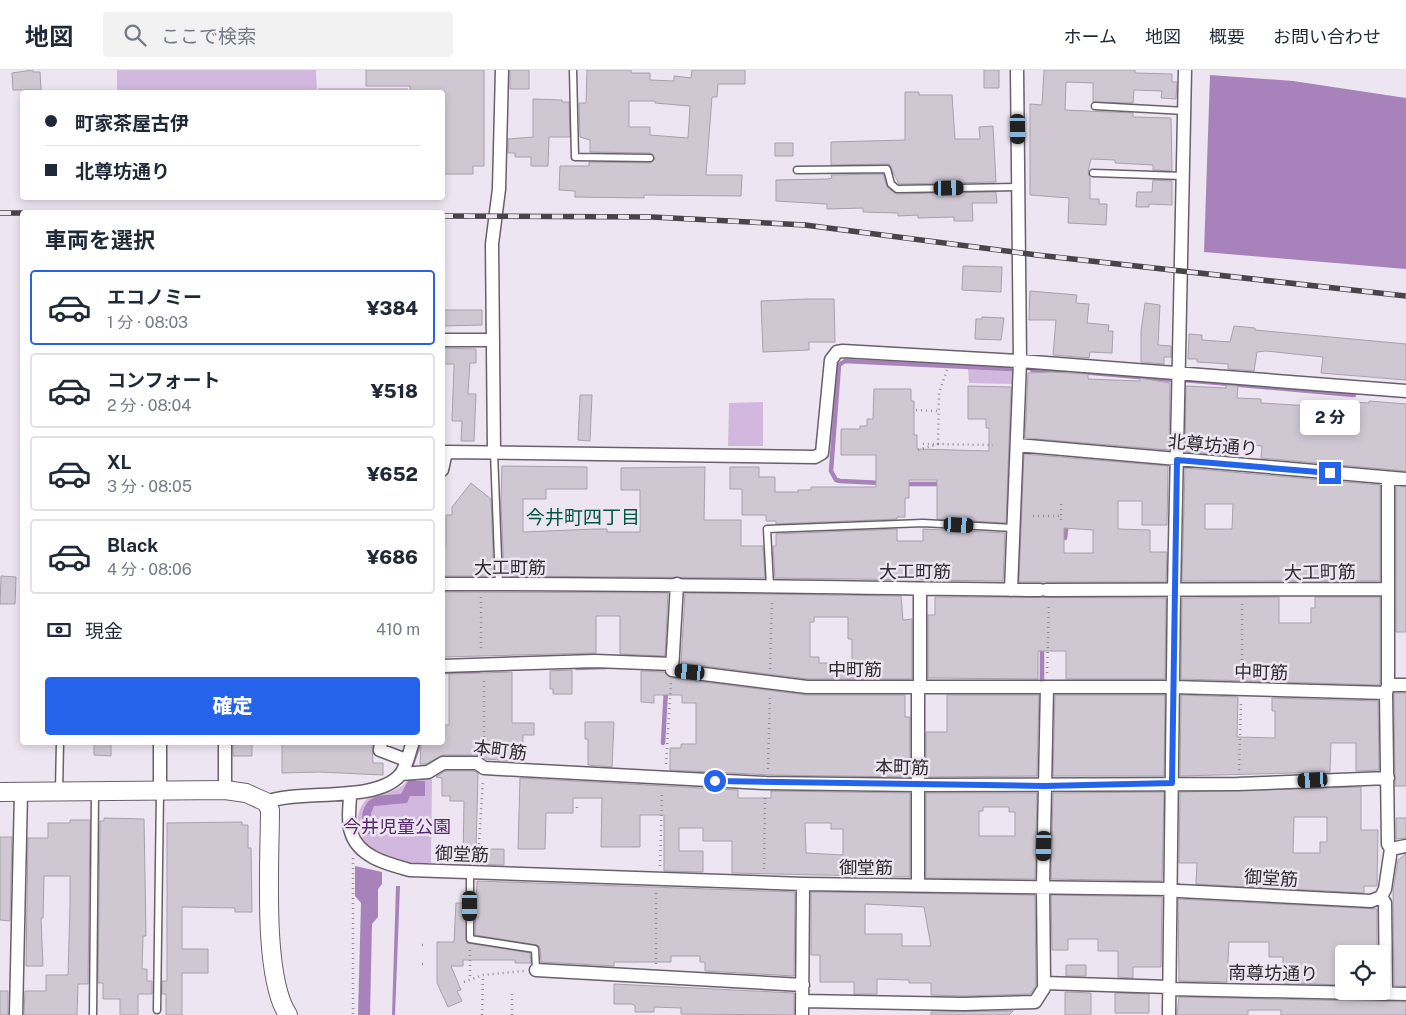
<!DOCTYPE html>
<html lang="ja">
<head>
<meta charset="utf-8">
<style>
	:root { --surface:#fff; --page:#f2f2f3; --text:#1f2937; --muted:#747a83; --line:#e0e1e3; --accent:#2563eb }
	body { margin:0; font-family:"Public Sans","Noto Sans JP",sans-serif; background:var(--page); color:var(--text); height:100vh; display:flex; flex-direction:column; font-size:19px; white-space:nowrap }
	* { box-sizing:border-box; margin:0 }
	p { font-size:16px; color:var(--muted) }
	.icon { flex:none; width:28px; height:28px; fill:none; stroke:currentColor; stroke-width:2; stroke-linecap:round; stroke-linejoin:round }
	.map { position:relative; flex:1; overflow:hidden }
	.panel { position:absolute; left:20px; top:140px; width:425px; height:535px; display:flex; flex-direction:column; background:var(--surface); border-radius:5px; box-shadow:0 2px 8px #0003 }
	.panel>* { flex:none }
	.guide { position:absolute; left:20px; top:20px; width:425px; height:110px; border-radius:5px; box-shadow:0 2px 8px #0003; display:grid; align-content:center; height:110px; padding:0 25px; background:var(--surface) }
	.tools { position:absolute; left:1335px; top:875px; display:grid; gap:10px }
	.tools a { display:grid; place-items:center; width:55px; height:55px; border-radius:5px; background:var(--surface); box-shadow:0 2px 8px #0003; font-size:25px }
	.end { position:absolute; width:22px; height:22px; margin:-11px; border:6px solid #2563eb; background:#fff; box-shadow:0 0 0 2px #fff }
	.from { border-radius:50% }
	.bubble { position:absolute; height:35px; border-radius:5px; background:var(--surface); box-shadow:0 2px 8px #0003; font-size:16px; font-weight:800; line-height:35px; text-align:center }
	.car { position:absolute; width:15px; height:30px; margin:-15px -8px; border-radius:6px; box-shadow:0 0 4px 1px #0007; background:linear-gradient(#222 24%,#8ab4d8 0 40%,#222 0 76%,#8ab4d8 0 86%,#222 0) }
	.guide b { display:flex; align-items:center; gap:18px; height:48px; font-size:19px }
	.guide b+b { border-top:1px solid var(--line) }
	.guide i { width:12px; height:12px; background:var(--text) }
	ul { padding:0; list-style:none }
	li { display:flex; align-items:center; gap:15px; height:75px; margin:0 10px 8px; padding:0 15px; border:2px solid var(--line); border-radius:5px }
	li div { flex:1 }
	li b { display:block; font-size:19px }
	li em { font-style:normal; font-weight:800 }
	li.current { border-color:var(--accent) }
	li>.icon { width:45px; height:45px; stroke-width:1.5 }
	h2 { padding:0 25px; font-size:22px; line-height:60px }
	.pay { display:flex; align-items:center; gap:12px; height:55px; padding:0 25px; font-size:19px }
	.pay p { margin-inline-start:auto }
	.primary-button { display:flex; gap:10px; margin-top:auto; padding:10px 25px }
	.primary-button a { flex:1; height:58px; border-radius:5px; background:var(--accent); color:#fff; font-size:20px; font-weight:800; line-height:58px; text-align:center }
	header { display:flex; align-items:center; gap:30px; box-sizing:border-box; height:70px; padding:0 25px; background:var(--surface); border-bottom:1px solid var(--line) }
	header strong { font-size:24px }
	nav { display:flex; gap:28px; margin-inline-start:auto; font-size:18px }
	.search { width:350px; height:45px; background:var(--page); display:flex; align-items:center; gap:12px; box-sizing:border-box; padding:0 18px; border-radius:5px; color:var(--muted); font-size:19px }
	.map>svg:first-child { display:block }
	.green { fill:#d2b8df }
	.water { fill:#a882ba }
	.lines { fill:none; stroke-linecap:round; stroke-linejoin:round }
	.stream { stroke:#a882ba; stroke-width:4.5 }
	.building { fill:#cfc8d3; stroke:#a8a1ac; fill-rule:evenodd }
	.lane-casing { stroke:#68616b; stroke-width:9 }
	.street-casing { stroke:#68616b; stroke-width:15 }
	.secondary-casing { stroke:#68616b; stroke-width:20 }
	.path { stroke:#938e97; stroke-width:2.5; stroke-dasharray:1 4; stroke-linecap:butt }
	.lane { stroke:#fff; stroke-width:6 }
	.street { stroke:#fff; stroke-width:12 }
	.secondary { stroke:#fff; stroke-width:18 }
	.rail-casing { stroke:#48444a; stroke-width:5.5 }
	.rail { stroke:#ede5f1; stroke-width:4; stroke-dasharray:11; stroke-linecap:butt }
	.route { stroke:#2563eb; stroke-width:6 }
	.labels { text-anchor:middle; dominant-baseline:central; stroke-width:5; stroke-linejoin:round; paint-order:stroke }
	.street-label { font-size:18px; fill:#2d2a2f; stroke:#ede5f1 }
	.park-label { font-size:18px; fill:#56266a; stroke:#ede5f1 }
	.neighbourhood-label { font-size:19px; fill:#015743; stroke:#ede5f1 }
</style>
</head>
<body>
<header>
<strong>地図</strong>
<div class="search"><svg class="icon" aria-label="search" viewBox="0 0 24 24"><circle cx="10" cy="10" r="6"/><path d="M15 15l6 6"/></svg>ここで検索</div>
<nav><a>ホーム</a><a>地図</a><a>概要</a><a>お問い合わせ</a></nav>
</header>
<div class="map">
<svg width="1406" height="945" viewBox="0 0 1406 945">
	<rect width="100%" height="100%" fill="#ede5f1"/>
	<!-- green -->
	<path class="green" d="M117,0H316L317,22H117Z
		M318,18H408V22H318Z
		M968,299L1013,301V314L969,313Z
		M763,332V376H728L729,333Z
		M409,709H432L431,793C415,793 398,793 382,787C361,777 349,748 366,730C378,717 391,730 409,709Z"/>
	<!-- water -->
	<path class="water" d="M1210,5L1293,11L1406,28V199L1204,182Z
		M408,711H425V726H410L407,733L374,736L371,743L373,764H366C360,753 360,735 373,728C380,724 392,725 401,724Z
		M355,796L382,802V814L378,819V847L372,854L370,945H358L361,833L355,826Z
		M396,816H400L395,945H392Z"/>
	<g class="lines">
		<!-- stream -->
		<path class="stream" d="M1032,300L1063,301
			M1081,302L1174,310
			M1184,310L1354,325
			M882,413L840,411L836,410L831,401L839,295L845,291L1011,299
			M904,414H942
			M1059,468H1065L1067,453
			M577,598L606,597
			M442,602L479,601
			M1042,617V575
			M663,673L666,619
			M413,711L412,694L420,672"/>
	</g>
	<!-- building -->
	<path class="building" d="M33,0V2H40L41,20H13L12,3Z
		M366,0H484V96H473V104H442V22H410V16H366Z
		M510,0H529V19H510Z
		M587,0H631V3H650V10L674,11V6L691,8L692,0H745V14H718L717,27H712L706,105H742L741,126L644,125V128L575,127V121L559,120L560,96H589V92L650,93L655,89L650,83L590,82V70L580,67L579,33H586ZM629,31H655V33L690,36L688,68L650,65V57H629Z
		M984,0H999V18H984Z
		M1044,0H1135V3L1172,4V12H1177L1176,29L1161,28L1162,21L1134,20L1133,33L1093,32V13L1066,12L1065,40L1133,43V47L1171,48L1172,101L1153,100V95L1115,93V90L1091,89L1088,102L1090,107V129H1099V134H1107L1106,155L1068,153L1069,128L1030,125V34L1042,35Z
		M905,22H919V25H952L955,69H980L979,57L993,56L996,112L899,114L889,94L831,95V72L905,70Z
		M533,29L562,30V32H569L570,67H549L548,96H531V87H515V83H508V69L533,67Z
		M775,73H793V86H775Z
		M883,104L887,117L896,124L996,122L997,133H972L973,151H954V147L918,148V145L898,146V143L863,142V138L827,139V134L776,131V110L827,109L832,108L831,105Z
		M1153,110L1172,111V135L1149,134V137H1136L1137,122H1152Z
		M963,196L1002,197L1001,222L962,220Z
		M1030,221L1077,225L1076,233L1089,234L1087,253L1109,255L1108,261H1113L1112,283L1090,282L1089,288L1053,285L1056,250H1029Z
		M807,229H834L835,272H809V280L763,282L761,231Z
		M1145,233L1160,235L1158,275L1171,276V287H1164V294L1141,292V261Z
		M442,240H482V255L442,256Z
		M982,247L1004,248L1001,270L975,269L976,249H982Z
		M1234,256L1255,258V260L1406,274V310L1321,303L1323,287L1266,281L1257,282L1254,301L1228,299V294L1197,292V289H1188L1189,264L1202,265V270L1230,272Z
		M442,278L476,279V293H470L468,324H476L474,371H461L462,351H452L454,294H442Z
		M1052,302L1088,304V309L1140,311V308L1170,313L1169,380L1025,368L1028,303Z
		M1226,315L1238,316L1237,328L1261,329V333L1311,336L1310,351L1341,354L1342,343H1349V332L1369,333V331L1406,334V401L1261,388L1262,376L1236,374L1235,386L1185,382L1186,316L1226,318Z
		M968,316L1011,317L1006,453L937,449V410H909V428H905V447H897V449L776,454V451H766V445H742V419H730V397H759V407H775V422H798V420H811V417H876V385H841V359H860V356H867V349H873L874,319H911V331H914V365H917V379L989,381V358H986V349H968Z
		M580,325H592L590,371L578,370Z
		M1024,384L1168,396L1167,455H1142V431H1118V459L1150,460V482H1167L1166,512H1019ZM1064,458L1093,460V483H1064Z
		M502,396L587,397V419H546V429H523V462L595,459H607V462H640V420H621V398L705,397L704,450H741V476H763L765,508L504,506L501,432Z
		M1185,398L1380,415V511H1182ZM1205,434H1233L1232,459H1205Z
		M471,413L491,429L494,506H442V476H446V445H452V437Z
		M1396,416L1406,417V562H1396Z
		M897,459V471H923V459L1005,463L1003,511L775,508L773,476H776V464Z
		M1,506L16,507L15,534H0Z
		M442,522L668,523L665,586L620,584V546H596V583L442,587Z
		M685,523L901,526L903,550L912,549V609H808L681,593ZM814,547H848V569H852V593H819V587H810V552H814Z
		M935,527L1166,528L1165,609H1066V581H1038V609L928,608V545H935Z
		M1279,527V553H1311V538H1315V527H1380V615L1181,609L1182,528Z
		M572,600V624H553V619H550V601Z
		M641,601L664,602L671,608L806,625H905V647H910V707L771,705L670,700V678H681V674H696V633H682V625H654V633L641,632Z
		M512,602V653H534V665H523V692L486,689L477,685H443L426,694H420L421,672H442V655H449V604Z
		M1394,623H1406V716H1395Z
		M947,625H1039L1037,706L926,707V662H947Z
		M1055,625H1165L1164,706H1053Z
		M1181,625L1238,627L1237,667L1275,668V641H1272V628L1378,631L1379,700L1356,701V673H1331L1330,702L1180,706Z
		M585,652H614L612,697L588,695V669H585Z
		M94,672H111V686L94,685Z
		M233,672H252V686H233Z
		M282,672H372L373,693H383V705L319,702L282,703Z
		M445,701H474L478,703L476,779H504V795L463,794L464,731H450V726H442V708L436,707Z
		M520,708L738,720V728H771V721L910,723V807L732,803V771H703V758H679V781H703V802L664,801V745H640V777H601L602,728H573V743H546L545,779H518ZM805,753H831V759H843V785L806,783Z
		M1361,717V760H1378L1377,816H1364V823L1196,814L1197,793H1179L1180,722ZM1294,747H1327V772H1320V783H1293Z
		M1164,722L1162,811L1051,809L1053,723Z
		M926,723H1037L1035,809L926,808ZM983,737H1009V742H1015V766H979V741H983Z
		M104,748L144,749L146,866H143L142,899H147V911H152V924H138V945H120V929H103V913H98L100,751H104Z
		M1396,748H1406V768L1396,769Z
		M70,750H90L88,914H78L77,945H24L25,921H46V905H68L70,836V806H44L43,848H41L43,896H26L28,768H48V753H70Z
		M242,752V755H248V778H251L252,842H235V838L182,837V879H208V903H182V945H166V924H162V911H167V753Z
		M0,767H12L10,851L0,850Z
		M1406,784V916H1394L1393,820L1398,790Z
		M477,811L795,822L794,906L705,901V892H700V886H671V892H614V896L541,892L540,878L537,875L475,865Z
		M811,822L1035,825L1036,916L1030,924L963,926L931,925V913H909V910L877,909V924H854V912H820V885H811ZM865,834L924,837L931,876H902V864H865Z
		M1051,825L1162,827L1161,897H1133V908L1118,907V881H1098V869H1068V880H1052Z
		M1178,829L1377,839V884L1344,883V915L1283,913V887H1269V872H1229L1227,912L1179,911Z
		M456,833H465L467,873L530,883L531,893H515V890H463V896H451L461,920L457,921L462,931L448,937L437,913V872H454Z
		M1066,895H1086V906H1066Z
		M614,914L794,923V945L681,944V938L654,937V942H635V936L632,934H614Z
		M0,921H8V945H0Z
		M1065,922L1091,923V945H1065Z
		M1115,923L1149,924V943H1115Z
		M1179,927L1406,932V945H1281V940H1248V945H1177Z
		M1013,941L1009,945H931V942Z"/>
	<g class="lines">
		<!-- lane casing -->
		<g class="lane-casing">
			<path id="lane" d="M573,0L575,87L650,88
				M1095,36L1185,41
				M797,100L887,99L891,114L897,119L1018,117
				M1093,103L1183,106
				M494,382L499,514
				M770,516L767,459L923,453L1013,458
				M59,721L60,672
				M470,803V869L535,879L536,900
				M157,940L160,721
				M93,945L95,722"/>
		</g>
		<!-- street casing -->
		<g class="street-casing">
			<path id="street" d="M442,270H493
				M1017,375L1406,409
				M494,382L492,174L499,119L502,0
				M442,400L446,382L815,387L822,383L831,290L837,282L843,281L1020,291L1406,321
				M442,514C642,513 840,518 1040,520
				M677,514L672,600L807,617H1039
				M1011,520L1020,291L1017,0
				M1046,520L1387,519
				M442,596L595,591L672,594
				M1388,615H1406
				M918,617V815
				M920,617V519
				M1044,617H1173L1386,623
				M1047,617L1043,816L1044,913L1170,917
				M381,672L380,680L406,690
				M401,704L428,702L443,693H477L484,698L766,713L917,715L1238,714L1388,708
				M160,719V672
				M225,720V672
				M350,724C350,735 347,751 351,762C358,787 388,794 410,800L803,814L1172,819L1179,821L1371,831L1381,827
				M266,732C299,719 376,733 400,705C407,697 409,682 413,672
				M1391,779L1406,776
				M536,900L803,915
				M1170,919L1406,924
				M1386,923L1385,833L1381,827L1385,819L1391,779L1388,774L1386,623L1388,615V408
				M803,931L963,934L1035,932L1044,918V913
				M16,945L21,722
				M802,945L803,814
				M1169,945L1174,521L1185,0"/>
		</g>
		<!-- secondary casing -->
		<g class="secondary-casing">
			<path id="secondary" d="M0,722L225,720L246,723L266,732L270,740C270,790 262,906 288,945"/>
		</g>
		<!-- path -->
		<path class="path" d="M947,300L939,323L938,374L993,375
			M916,340L938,341
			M918,380L938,374H919
			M1061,434V452
			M1033,446H1061
			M481,527V581
			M770,599L772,530
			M1047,603L1049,534
			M1242,605V533
			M484,682V607
			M666,694L671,612
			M768,699L770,625
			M1239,700L1241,633
			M577,737V739
			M353,788V945
			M478,789L483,710
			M660,796L662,721
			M764,799L765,727
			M422,875H425
			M470,880V910
			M422,894H424
			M656,894V822
			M464,912L483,905L524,901
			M482,945L483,905
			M512,945V923"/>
		<!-- lane -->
		<use href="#lane" class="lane"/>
		<!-- street -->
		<use href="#street" class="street"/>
		<!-- secondary -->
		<use href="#secondary" class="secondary"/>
		<!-- rail casing -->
		<g class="rail-casing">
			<path id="rail" d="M0,143H22
				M442,146L652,147L805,155L1037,185L1406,226"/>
		</g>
		<!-- rail -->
		<use href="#rail" class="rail"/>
	</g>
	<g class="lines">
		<!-- route -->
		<path class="route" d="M715,711L1044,716L1172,713L1177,390L1330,403"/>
	</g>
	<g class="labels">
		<!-- street labels -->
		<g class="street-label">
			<text transform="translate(1213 375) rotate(5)">北尊坊通り</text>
			<text x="510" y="497">大工町筋</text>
			<text x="915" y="501">大工町筋</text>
			<text transform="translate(1320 502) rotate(-1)">大工町筋</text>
			<text x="855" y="599">中町筋</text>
			<text transform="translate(1261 602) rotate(1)">中町筋</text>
			<text transform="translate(500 680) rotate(7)">本町筋</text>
			<text transform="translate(902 697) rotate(1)">本町筋</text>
			<text transform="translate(462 784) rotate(2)">御堂筋</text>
			<text x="866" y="797">御堂筋</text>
			<text transform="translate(1271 808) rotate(3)">御堂筋</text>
			<text transform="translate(1273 903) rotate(1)">南尊坊通り</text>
		</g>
		<!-- park labels -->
		<g class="park-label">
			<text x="397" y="756">今井児童公園</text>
		</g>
		<!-- neighbourhood labels -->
		<g class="neighbourhood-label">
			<text x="583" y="447">今井町四丁目</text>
		</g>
	</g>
</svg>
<div class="tools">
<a><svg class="icon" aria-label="locate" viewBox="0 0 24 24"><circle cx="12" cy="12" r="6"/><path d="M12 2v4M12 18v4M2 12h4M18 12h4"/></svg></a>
</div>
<i class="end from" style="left:715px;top:711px"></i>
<i class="end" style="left:1330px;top:403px"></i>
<div class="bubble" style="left:1300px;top:330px;width:60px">2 分</div>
<i class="car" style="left:1018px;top:59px;rotate:179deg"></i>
<i class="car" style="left:949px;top:118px;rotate:89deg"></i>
<i class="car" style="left:959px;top:455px;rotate:93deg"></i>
<i class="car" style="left:690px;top:602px;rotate:276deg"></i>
<i class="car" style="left:1313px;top:710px;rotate:267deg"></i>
<i class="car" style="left:1044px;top:776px;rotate:181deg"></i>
<i class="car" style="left:470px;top:836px;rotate:180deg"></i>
<div class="guide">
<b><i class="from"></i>町家茶屋古伊</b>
<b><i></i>北尊坊通り</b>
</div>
<section class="panel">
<h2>車両を選択</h2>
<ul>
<li class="current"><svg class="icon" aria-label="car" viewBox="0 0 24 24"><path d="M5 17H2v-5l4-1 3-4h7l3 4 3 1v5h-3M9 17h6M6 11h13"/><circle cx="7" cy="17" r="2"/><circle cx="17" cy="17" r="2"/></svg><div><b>エコノミー</b><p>1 分 · 08:03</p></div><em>¥384</em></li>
<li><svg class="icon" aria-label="car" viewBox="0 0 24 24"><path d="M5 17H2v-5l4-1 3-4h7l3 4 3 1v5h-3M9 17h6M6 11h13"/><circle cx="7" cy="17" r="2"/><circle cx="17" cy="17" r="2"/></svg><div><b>コンフォート</b><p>2 分 · 08:04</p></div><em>¥518</em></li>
<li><svg class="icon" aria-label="car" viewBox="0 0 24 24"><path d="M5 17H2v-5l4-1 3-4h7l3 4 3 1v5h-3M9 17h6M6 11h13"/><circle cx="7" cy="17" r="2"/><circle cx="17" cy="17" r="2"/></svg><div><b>XL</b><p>3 分 · 08:05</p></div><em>¥652</em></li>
<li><svg class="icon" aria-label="car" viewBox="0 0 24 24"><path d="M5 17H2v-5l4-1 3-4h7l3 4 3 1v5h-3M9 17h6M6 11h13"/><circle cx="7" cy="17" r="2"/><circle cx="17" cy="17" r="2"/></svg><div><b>Black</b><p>4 分 · 08:06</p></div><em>¥686</em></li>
</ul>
<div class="pay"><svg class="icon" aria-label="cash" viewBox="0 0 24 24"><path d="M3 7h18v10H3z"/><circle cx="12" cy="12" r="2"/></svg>現金<p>410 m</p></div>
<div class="primary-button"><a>確定</a></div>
</section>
</div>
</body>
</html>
